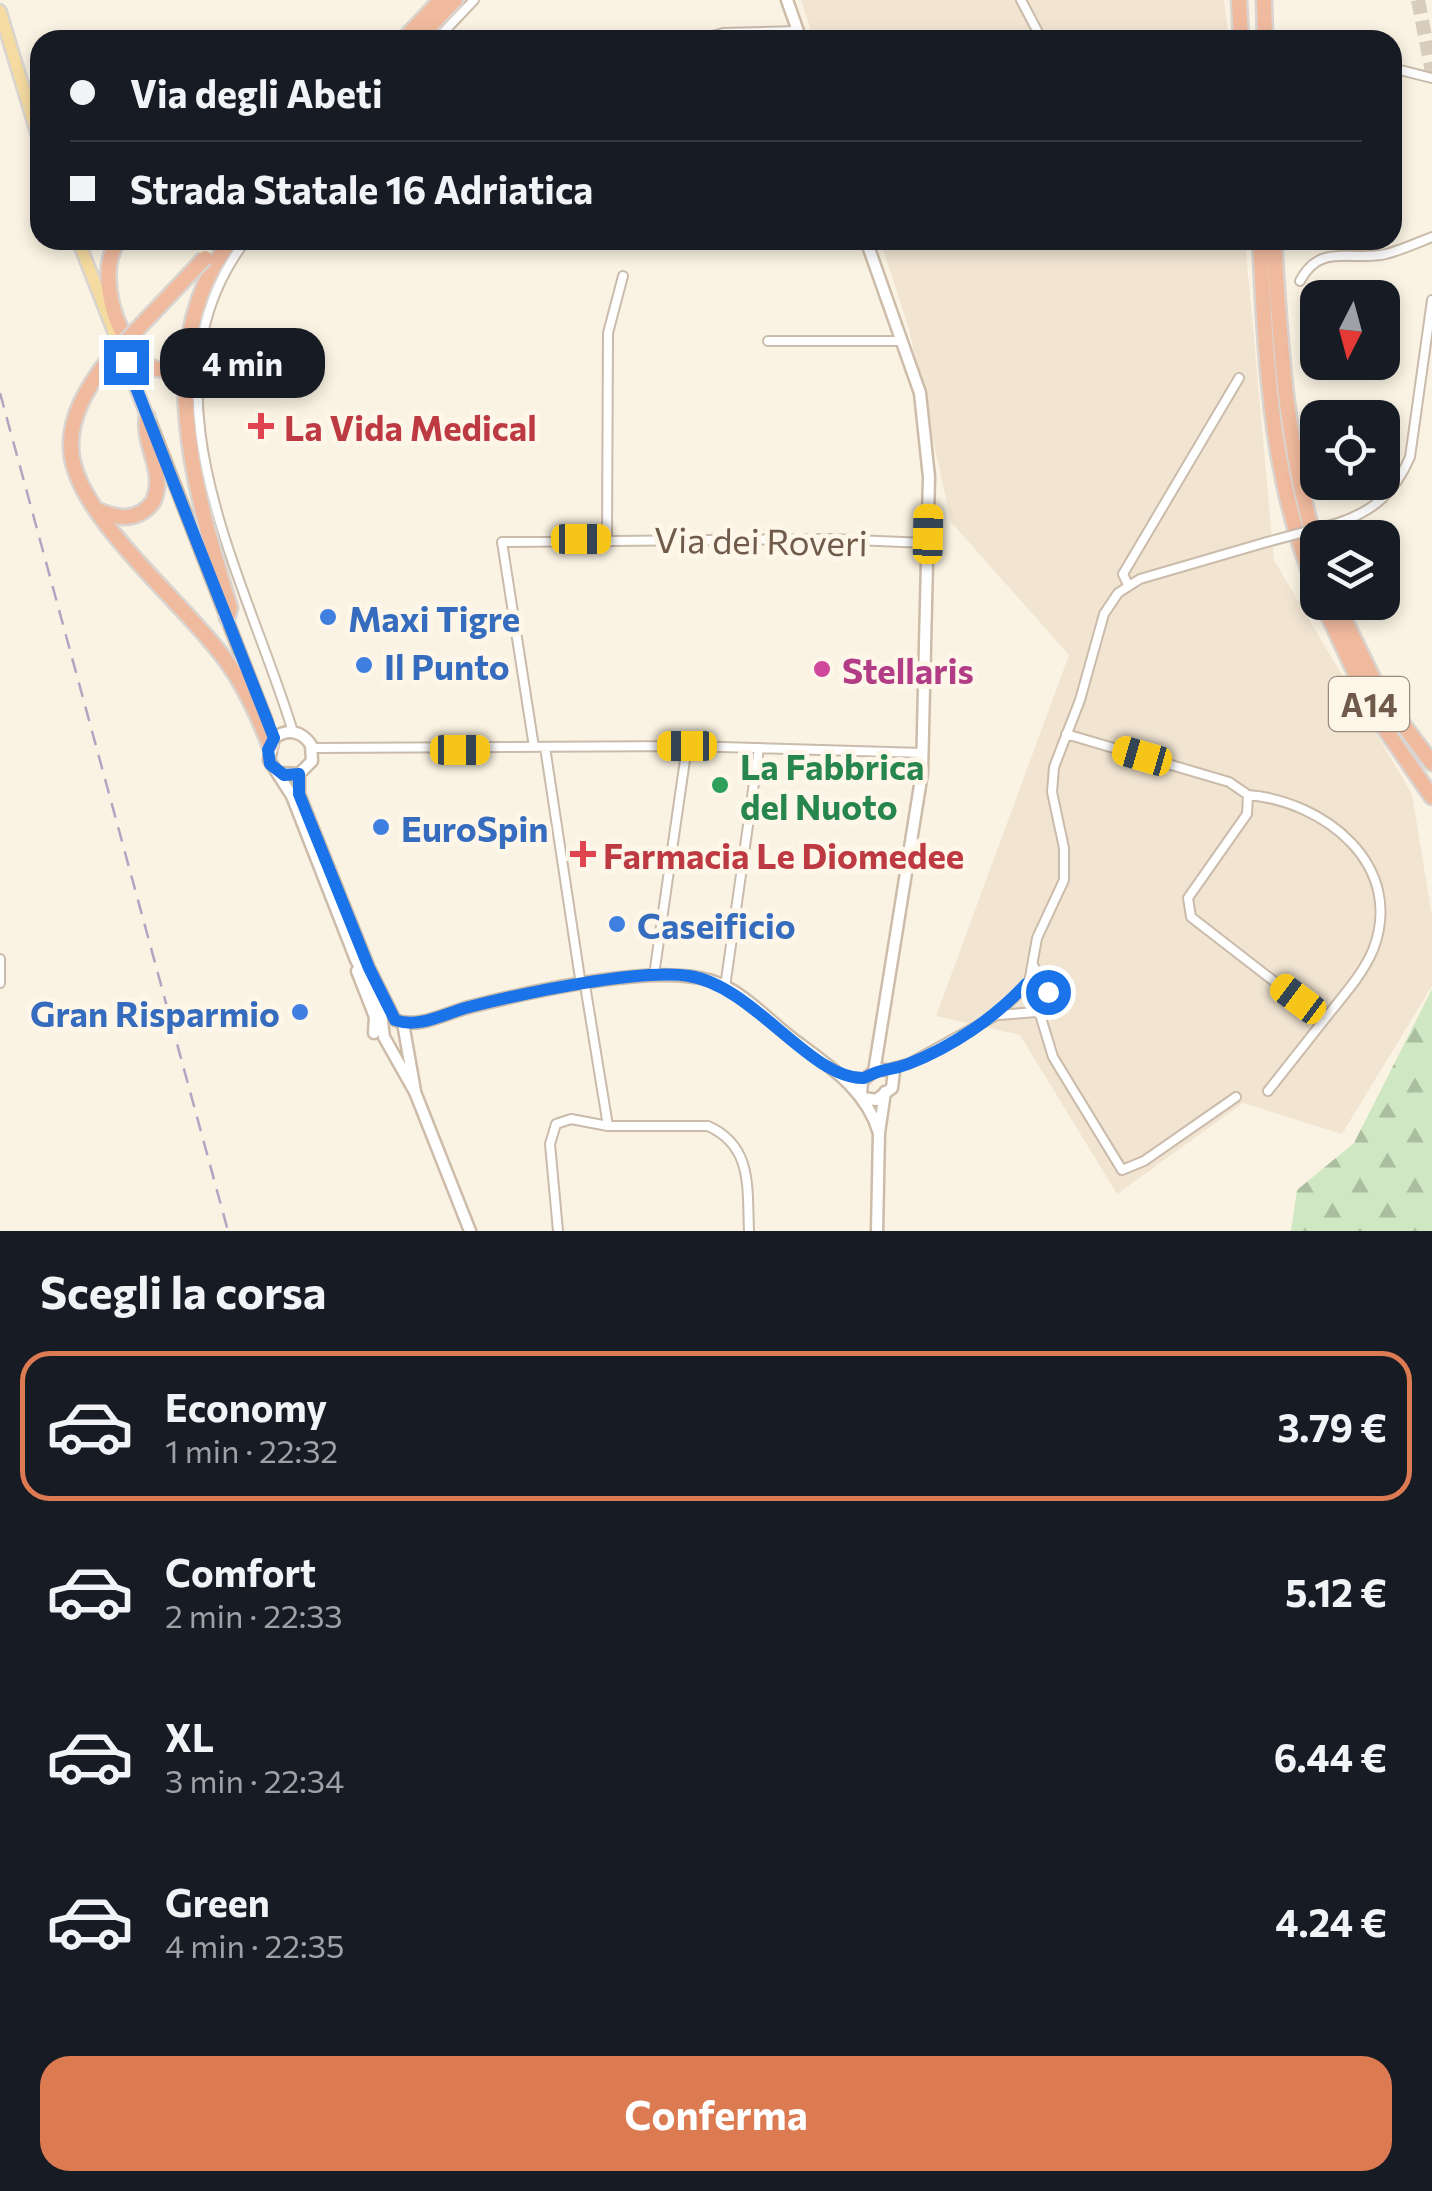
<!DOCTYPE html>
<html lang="it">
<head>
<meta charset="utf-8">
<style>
	:root { --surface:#171b24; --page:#20242c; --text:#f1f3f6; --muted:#9ea1a6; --line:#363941; --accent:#dc7a51 }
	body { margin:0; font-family:Commissioner,sans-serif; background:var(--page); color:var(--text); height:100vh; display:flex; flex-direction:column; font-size:38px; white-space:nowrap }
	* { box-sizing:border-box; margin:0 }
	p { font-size:32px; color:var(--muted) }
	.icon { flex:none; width:55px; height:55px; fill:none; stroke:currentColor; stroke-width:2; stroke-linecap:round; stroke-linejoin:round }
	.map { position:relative; height:1231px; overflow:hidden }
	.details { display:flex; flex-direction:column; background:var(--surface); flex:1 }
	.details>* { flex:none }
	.guide { position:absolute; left:30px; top:30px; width:1372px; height:220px; border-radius:30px; box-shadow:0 5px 15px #0003; display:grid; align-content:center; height:220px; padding:0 40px; background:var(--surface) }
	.needle { width:65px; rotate:186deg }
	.fabs { position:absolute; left:1300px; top:280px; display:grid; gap:20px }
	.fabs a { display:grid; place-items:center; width:100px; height:100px; border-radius:20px; background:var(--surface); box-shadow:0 5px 15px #0003; font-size:50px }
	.end { position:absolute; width:45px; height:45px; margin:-22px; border:12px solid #1a73e8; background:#fff; box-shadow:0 0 0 5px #fff }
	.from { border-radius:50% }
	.bubble { position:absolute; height:70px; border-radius:30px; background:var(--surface); box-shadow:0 5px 15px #0003; font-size:32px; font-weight:700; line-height:70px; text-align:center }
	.car { position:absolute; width:30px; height:60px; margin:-30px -15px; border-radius:12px; box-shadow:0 0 8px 2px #0007; background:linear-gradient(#f5c518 24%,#345 0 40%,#f5c518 0 76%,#345 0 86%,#f5c518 0) }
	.guide b { display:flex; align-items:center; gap:35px; height:95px; font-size:38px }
	.guide b+b { border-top:2px solid var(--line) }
	.guide i { width:25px; height:25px; background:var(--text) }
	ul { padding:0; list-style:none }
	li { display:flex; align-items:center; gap:30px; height:150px; margin:0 20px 15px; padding:0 20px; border:5px solid transparent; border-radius:30px }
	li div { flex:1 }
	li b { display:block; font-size:38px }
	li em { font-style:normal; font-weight:700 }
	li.selected { border-color:var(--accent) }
	li>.icon { width:90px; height:90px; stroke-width:1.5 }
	h2 { padding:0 40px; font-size:45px; line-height:120px }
	.primary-button { display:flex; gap:20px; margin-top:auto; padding:20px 40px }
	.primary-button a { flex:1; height:115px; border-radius:30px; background:var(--accent); color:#fff; font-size:40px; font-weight:700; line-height:115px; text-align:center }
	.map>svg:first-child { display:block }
	.residential { fill:#f1e5d2 }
	.forest { fill:url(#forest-firs) }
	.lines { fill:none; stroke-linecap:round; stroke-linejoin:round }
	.highway-tunnel { stroke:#d8cdbd; stroke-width:14; stroke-dasharray:14 7; stroke-linecap:butt }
	.street-casing { stroke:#cabbab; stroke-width:12 }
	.secondary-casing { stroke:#cdbca9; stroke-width:15 }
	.primary-casing { stroke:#dad4d0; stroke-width:16 }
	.highway-casing { stroke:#dad4d0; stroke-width:19 }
	.street { stroke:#fff; stroke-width:8 }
	.secondary { stroke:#fff; stroke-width:10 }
	.primary { stroke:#f5dba0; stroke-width:11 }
	.highway { stroke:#f0ba9e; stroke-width:14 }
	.rail { stroke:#b6a3c2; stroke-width:2.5; stroke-dasharray:15 10; stroke-linecap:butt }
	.street-bridge-casing { stroke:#cabbab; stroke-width:12; stroke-linecap:butt }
	.highway-bridge-casing { stroke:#dad4d0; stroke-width:19; stroke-linecap:butt }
	.street-bridge { stroke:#fff; stroke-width:8 }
	.highway-bridge { stroke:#f0ba9e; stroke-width:14 }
	.route { stroke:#1a73e8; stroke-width:12 }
	.health-dot { fill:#e0444e; stroke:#fef7e9; stroke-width:4 }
	.shop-dot { fill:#3f7fe0; stroke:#fef7e9; stroke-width:4 }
	.hotel-dot { fill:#d1479c; stroke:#fef7e9; stroke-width:4 }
	.leisure-dot { fill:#2e9e5b; stroke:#fef7e9; stroke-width:4 }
	.labels { text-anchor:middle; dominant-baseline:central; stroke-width:10; stroke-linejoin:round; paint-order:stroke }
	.shield { fill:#fef7e9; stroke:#9b8a7a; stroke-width:2.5 }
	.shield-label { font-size:32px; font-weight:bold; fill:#705b4b }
	.health-label { font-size:35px; font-weight:bold; fill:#be3a42; stroke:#fef7e9; text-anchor:start }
	.street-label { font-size:35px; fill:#705b4b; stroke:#fef7e9 }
	.shop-label { font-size:35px; font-weight:bold; fill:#366cbe; stroke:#fef7e9; text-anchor:start }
	.hotel-label { font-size:35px; font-weight:bold; fill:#b23c85; stroke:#fef7e9; text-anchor:start }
	.leisure-label { font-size:35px; font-weight:bold; fill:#27864d; stroke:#fef7e9; text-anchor:start }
</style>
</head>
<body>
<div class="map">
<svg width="1432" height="1231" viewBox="0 0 1432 1231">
	<defs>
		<pattern id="forest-firs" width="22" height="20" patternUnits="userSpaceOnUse" patternTransform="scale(2.5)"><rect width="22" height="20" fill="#cfe7c3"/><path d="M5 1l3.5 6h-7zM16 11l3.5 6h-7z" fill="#acbea0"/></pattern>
	</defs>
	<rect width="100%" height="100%" fill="#faf3e3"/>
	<!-- residential -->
	<path class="residential" d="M801,0H1224L1229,40H814Z
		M880,240H1245L1274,560L1412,794L1432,916V986L1342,1134L1243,1103L1117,1194L1020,1035L936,1016L1069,655L951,522L909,329Z"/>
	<!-- forest -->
	<path class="forest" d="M1432,989V1231H1291L1297,1190L1354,1143Z"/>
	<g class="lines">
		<!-- highway-tunnel -->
		<path class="highway-tunnel" d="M1418,0L1432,72"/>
		<!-- street casing -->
		<g class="street-casing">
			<path id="street" d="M1021,0L1042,40
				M436,40L474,0
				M698,40L723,33L798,31
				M1392,68L1432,78
				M246,240C133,389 247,579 293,732
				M1300,281C1320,242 1352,262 1386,254C1401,250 1417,243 1432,237
				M768,341H901
				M1338,523C1374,511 1395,492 1410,457L1432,300
				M607,539L608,333L623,276
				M1128,585L1123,574L1239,378
				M1066,734L1229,782L1248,795L1247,814L1188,898L1191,917L1324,1020L1268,1091
				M534,747L502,542L830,539L927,543
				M545,747L581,985
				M312,748L687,746L923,753
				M1248,795C1324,801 1406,865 1373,950C1362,976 1341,998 1324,1020
				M0,959V983
				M654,975L687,746
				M585,985L608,1126
				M725,987L759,748
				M1039,1011L1053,1057L1122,1170L1144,1161L1236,1097
				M999,1015L1036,1012L1046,1006L1048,992L1033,965
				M891,1068L910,1063L995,1016L1029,983L1037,938L1064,880V848L1052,792L1054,767L1080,700L1104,614L1118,593L1140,579L1267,542
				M558,1231L550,1144L556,1124L571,1119L608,1126H708C753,1146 747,1188 749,1231"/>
		</g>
		<!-- secondary casing -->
		<g class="secondary-casing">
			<path id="secondary" d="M787,0L801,40
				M866,240L920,393L929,477L922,773L874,1072
				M150,421L267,722
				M280,773L299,774L312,761L311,745C302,731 288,728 274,738L269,760L292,796L356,960L380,1005L384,1037L415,1092L470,1231
				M299,774V794L369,968L395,1020C419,1029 446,1013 469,1007C529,992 655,963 712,981C743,991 768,1020 793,1039C829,1066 866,1089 879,1133
				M357,971L375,1017L374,1033
				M403,1023L415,1091
				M861,1094L862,1081L877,1069L894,1071L892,1088L876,1100L864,1098
				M877,1231L879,1133L885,1092"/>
		</g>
		<!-- primary casing -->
		<g class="primary-casing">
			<path id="primary" d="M0,11L40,143
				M78,240L147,416"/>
		</g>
		<!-- highway casing -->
		<g class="highway-casing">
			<path id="highway" d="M1239,0L1241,40
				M1264,0L1265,40
				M403,40L441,0
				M417,40L455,0
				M119,240C80,292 159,425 185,344
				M1260,240C1266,360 1270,481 1318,593
				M1274,240C1280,346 1286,449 1318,551
				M109,359C87,387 66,421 72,457C82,521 185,604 224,658C244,684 258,715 270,746
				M97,510C118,519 137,522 153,502C167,471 142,446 147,416
				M1322,602L1374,713L1432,797
				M1336,602L1381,695L1432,763
				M227,618L230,608C196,495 149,345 231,240"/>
		</g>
		<!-- street -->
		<use href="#street" class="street"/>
		<!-- secondary -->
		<use href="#secondary" class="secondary"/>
		<!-- primary -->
		<use href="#primary" class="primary"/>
		<!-- highway -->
		<use href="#highway" class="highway"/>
		<!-- rail -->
		<path class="rail" d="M0,393L228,1231"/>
		<!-- street-bridge casing -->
		<g class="street-bridge-casing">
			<path id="street-bridge" d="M1267,542L1338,523"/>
		</g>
		<!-- highway-bridge casing -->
		<g class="highway-bridge-casing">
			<path id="highway-bridge" d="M109,359L205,258"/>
		</g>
		<!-- street-bridge -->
		<use href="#street-bridge" class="street-bridge"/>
		<!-- highway-bridge -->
		<use href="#highway-bridge" class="highway-bridge"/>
	</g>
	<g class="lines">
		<!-- route -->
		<path class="route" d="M126,362L274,738L268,750L270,764L284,775L299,774V794L369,968L395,1020C419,1029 445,1013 469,1007C519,994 641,968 689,976C754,986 811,1080 864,1078C886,1066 888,1072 908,1064C952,1047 996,1017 1026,984L1040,983L1048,992"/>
	</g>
	<!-- markers -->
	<g class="health-dot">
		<path d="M256 411h10v10h10v10h-10v10h-10v-10h-10v-10h10z"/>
		<path d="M578 839h10v10h10v10h-10v10h-10v-10h-10v-10h10z"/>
	</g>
	<g class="shop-dot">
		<circle cx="328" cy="617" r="10"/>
		<circle cx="364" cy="665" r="10"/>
		<circle cx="381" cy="827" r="10"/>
		<circle cx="617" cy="924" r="10"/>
		<circle cx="300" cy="1012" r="10"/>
	</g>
	<circle class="hotel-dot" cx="822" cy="669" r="10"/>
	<circle class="leisure-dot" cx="720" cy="785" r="10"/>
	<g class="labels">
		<!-- shield labels -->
		<rect class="shield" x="1329" y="677" width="80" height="54" rx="8"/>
		<g class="shield-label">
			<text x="1369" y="704">A14</text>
		</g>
		<!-- health labels -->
		<g class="health-label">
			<text x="284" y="426">La Vida Medical</text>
			<text x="603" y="854">Farmacia Le Diomedee</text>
		</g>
		<!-- street labels -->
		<g class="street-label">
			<text transform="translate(761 540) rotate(1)">Via dei Roveri</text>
		</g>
		<!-- shop labels -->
		<g class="shop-label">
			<text x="348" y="617">Maxi Tigre</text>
			<text x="384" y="665">Il Punto</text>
			<text x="401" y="827">EuroSpin</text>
			<text x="637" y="924">Caseificio</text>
			<text x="280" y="1012" text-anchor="end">Gran Risparmio</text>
		</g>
		<!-- hotel labels -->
		<g class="hotel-label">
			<text x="842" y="669">Stellaris</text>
		</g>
		<!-- leisure labels -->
		<g class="leisure-label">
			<text x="740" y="765">La Fabbrica<tspan x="740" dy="40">del Nuoto</tspan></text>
		</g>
	</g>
</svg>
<div class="fabs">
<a><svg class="needle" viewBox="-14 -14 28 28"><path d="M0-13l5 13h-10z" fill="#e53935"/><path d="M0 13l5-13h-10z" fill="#9ea1a6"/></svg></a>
<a><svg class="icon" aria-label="locate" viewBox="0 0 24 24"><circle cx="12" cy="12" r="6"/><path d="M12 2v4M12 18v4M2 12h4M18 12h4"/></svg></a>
<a><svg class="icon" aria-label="layers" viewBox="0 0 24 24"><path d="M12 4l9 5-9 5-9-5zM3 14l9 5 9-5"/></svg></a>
</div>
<i class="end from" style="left:1048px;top:992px"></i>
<i class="end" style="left:126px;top:362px"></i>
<div class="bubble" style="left:160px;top:328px;width:165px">4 min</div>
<i class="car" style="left:928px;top:534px;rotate:1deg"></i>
<i class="car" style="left:581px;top:539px;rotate:90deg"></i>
<i class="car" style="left:687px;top:746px;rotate:270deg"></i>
<i class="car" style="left:460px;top:750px;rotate:90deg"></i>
<i class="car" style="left:1142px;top:756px;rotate:286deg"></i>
<i class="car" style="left:1298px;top:999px;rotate:307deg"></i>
<div class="guide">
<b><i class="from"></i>Via degli Abeti</b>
<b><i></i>Strada Statale 16 Adriatica</b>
</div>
</div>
<section class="details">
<h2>Scegli la corsa</h2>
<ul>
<li class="selected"><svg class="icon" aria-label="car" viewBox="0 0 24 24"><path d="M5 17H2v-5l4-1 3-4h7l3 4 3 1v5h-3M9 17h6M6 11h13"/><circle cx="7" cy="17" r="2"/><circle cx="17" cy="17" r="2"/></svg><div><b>Economy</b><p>1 min · 22:32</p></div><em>3.79 €</em></li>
<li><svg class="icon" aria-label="car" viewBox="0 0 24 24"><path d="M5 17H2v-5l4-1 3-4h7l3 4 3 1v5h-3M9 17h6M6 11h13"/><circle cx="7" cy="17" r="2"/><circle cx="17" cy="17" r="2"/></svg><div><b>Comfort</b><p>2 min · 22:33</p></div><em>5.12 €</em></li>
<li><svg class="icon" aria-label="car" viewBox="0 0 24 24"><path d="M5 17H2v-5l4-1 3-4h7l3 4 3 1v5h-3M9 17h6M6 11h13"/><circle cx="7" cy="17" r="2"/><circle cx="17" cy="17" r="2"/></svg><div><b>XL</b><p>3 min · 22:34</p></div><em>6.44 €</em></li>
<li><svg class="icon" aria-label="car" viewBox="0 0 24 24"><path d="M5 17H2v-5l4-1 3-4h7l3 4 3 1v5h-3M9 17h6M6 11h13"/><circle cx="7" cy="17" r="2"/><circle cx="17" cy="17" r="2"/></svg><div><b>Green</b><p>4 min · 22:35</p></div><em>4.24 €</em></li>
</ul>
<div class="primary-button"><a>Conferma</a></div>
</section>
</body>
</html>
